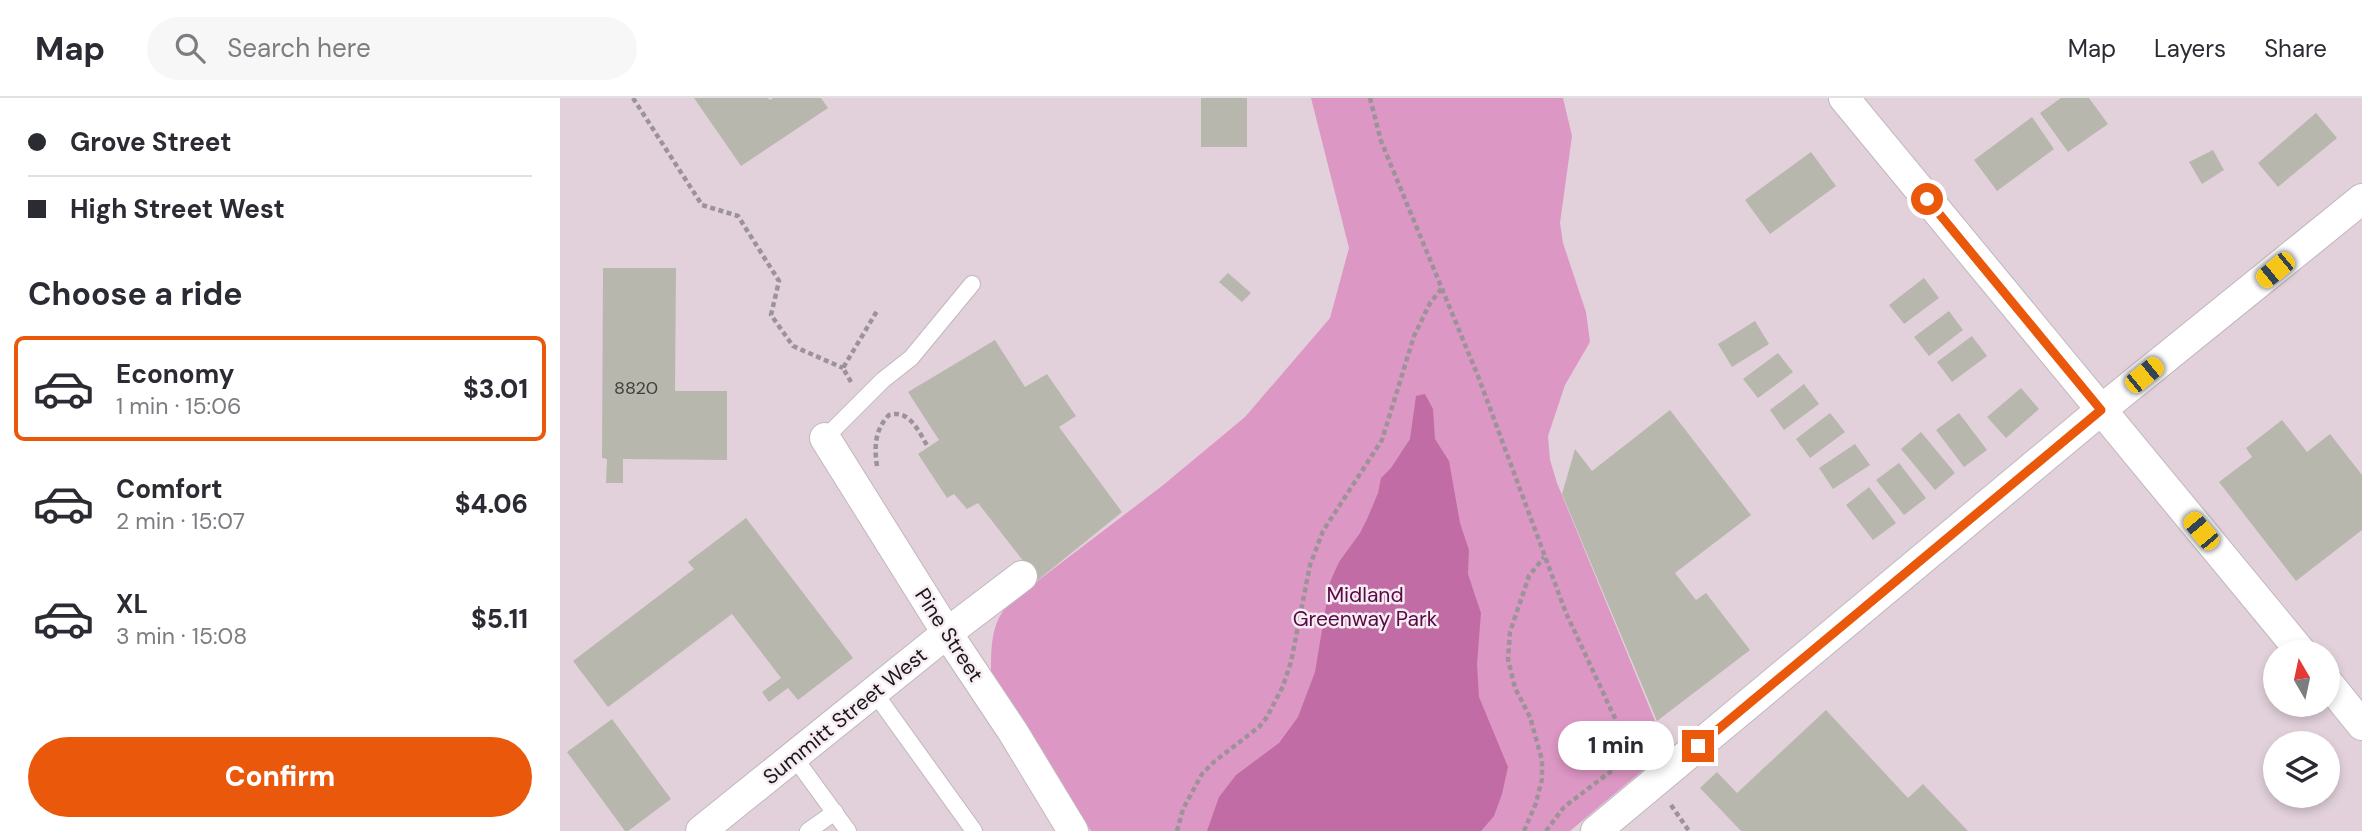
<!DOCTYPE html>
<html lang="en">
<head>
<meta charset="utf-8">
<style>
	:root { --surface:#fff; --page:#f7f7f7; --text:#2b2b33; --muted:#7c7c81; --line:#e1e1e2; --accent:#ea580c }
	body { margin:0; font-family:"DM Sans",sans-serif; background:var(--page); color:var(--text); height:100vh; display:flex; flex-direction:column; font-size:26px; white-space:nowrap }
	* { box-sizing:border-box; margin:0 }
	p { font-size:23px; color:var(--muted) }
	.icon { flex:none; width:38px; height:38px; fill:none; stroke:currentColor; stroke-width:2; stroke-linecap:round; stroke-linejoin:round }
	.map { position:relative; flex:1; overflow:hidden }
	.side { display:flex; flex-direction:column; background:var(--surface); width:560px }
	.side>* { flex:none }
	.hud { display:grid; align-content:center; height:154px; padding:0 28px; background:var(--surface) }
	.needle { width:46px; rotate:351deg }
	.tools { position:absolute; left:1703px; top:542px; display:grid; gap:14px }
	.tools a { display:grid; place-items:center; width:77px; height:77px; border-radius:50%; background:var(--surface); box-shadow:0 4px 10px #0003; font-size:35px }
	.end { position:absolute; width:32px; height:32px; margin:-16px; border:9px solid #ea580c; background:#fff; box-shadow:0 0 0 4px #fff }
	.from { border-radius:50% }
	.bubble { position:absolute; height:49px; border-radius:24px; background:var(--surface); box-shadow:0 4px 10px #0003; font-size:23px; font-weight:800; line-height:49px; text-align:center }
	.car { position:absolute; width:21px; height:42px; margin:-21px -10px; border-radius:9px; box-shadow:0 0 5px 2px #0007; background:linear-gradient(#f5c518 24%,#345 0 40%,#f5c518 0 76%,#345 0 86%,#f5c518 0) }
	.hud b { display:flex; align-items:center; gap:24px; height:66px; font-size:26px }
	.hud b+b { border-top:2px solid var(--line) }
	.hud i { width:18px; height:18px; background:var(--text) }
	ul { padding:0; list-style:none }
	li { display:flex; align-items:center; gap:21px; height:105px; margin:0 14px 10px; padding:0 14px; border:4px solid transparent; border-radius:10px }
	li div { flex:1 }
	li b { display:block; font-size:26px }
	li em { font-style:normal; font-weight:800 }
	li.selected { border-color:var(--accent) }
	li>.icon { width:63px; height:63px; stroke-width:1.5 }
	h2 { padding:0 28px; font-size:32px; line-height:84px }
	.action { display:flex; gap:14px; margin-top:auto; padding:14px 28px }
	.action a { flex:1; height:80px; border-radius:42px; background:var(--accent); color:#fff; font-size:28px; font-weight:800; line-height:80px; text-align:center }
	header { display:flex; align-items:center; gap:42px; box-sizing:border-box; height:98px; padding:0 35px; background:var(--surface); border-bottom:2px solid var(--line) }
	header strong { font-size:33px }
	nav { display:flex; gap:38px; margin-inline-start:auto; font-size:24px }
	.search { width:490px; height:63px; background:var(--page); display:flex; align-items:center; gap:18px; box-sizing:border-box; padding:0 24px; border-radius:38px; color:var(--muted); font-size:26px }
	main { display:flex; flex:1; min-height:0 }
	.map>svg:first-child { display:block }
	.built { fill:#e2d1db; fill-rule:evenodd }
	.green { fill:#dd97c4 }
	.water { fill:#c16ca5 }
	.building { fill:#b7b7ae }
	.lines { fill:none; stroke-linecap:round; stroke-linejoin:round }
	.lane-casing { stroke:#c0b7bd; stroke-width:18 }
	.street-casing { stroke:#c0b7bd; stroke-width:32 }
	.path { stroke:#9b9398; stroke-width:4.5; stroke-dasharray:5 3.5; stroke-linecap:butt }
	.lane { stroke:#fff; stroke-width:16 }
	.street { stroke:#fff; stroke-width:30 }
	.route { stroke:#ea580c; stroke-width:9 }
	.labels { text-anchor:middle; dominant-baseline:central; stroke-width:5; stroke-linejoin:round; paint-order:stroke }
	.number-label { font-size:18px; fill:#413f3e }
	.park-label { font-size:21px; fill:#580845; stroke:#f6ecf2 }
	.street-label { font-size:21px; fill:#1a1719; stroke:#f6ecf2 }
</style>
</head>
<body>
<header>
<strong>Map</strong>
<div class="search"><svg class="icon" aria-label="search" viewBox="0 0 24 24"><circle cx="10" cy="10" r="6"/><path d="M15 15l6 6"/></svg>Search here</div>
<nav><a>Map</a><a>Layers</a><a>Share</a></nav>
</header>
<main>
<section class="side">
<div class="hud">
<b><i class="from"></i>Grove Street</b>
<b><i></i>High Street West</b>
</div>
<h2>Choose a ride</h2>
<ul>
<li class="selected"><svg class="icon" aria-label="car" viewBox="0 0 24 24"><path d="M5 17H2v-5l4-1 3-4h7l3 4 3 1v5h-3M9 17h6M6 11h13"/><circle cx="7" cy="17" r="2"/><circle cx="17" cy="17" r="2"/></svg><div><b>Economy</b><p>1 min · 15:06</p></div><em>$3.01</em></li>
<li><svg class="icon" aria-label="car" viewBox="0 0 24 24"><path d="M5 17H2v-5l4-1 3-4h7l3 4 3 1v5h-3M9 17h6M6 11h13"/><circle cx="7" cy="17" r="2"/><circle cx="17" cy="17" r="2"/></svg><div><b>Comfort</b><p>2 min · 15:07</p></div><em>$4.06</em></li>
<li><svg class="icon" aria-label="car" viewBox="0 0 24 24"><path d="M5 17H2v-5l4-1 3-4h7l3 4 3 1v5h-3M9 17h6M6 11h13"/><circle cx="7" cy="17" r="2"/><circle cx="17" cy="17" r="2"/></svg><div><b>XL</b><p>3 min · 15:08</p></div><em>$5.11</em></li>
</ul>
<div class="action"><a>Confirm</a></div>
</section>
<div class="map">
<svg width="1802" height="733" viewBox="0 0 1802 733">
	<rect width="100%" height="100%" fill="#e9dfe5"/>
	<!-- built -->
	<path class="built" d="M0,0H1802V733H0ZM1715,555H1768V607H1715ZM1715,646H1768V698H1715Z"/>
	<!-- green -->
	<path class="green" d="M751,0H1003L1012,38L1000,125L1003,145L1026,214L1030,244L1005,287L988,338L990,362L997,385L1107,652L1010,733H531L431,578C431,556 430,532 443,513C447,507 454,502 459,497L602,388L685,319L770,220L789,150Z"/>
	<!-- water -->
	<path class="water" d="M865,296L873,311L875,341L889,363L900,425L909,452L908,476L921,515L917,566L919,599L948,669L942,696L934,718L921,733H647L659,699L676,677L719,645L738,619L755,574L770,484L779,464L800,435L808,419L818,395L821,380L831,370L850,341L856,298Z"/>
	<!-- building -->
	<path class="building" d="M134,0H208L210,2L213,0H261L268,10L181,68Z
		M641,0H687V49H641Z
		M1501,0H1529L1548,26L1508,54L1480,15Z
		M1756,15L1777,40L1718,89L1698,65Z
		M1472,19L1494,51L1437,93L1414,62Z
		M1653,52L1664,72L1642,86L1629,64Z
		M1251,54L1276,88L1210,136L1185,102Z
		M43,170H116L115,293H167V362L63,361V385H46L47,361L42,360Z
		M668,175L691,195L682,204L659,184Z
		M1364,180L1379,200L1344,226L1329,207Z
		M1389,213L1403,232L1369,258L1354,239Z
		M1195,223L1209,246L1172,269L1158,246Z
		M1412,238L1427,258L1392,284L1377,264Z
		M435,242L465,289L487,276L516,318L499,329L562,414L478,482L418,405L407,411L394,396L387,400L358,356L379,342L348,294Z
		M1218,255L1233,274L1198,300L1183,281Z
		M1244,286L1259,306L1224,332L1210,312Z
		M1461,290L1479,311L1446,340L1427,319Z
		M1110,312L1191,417L1115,475L1136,502L1146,495L1190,552L1097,623L1002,396L1015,351L1032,373Z
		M1270,315L1285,334L1250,360L1236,341Z
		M1399,315L1427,352L1404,369L1376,332Z
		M1722,322L1747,354L1770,336L1802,377V432L1736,483L1659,384L1692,359L1686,350Z
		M1361,334L1395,375L1375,392L1341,351Z
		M1295,346L1310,367L1273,391L1259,370Z
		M1339,365L1366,400L1344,417L1316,382Z
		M1309,389L1336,425L1313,442L1286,407Z
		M186,420L293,560L238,602L228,590L209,604L202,594L221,580L172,516L48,609L13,563L134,471L128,464Z
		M1266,612L1348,700L1363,686L1408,733H1181L1140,690L1157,674L1177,695Z
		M52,621L111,701L68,733H65L7,654Z"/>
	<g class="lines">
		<!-- lane casing -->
		<g class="lane-casing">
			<path id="lane" d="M265,340L323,282L351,260L412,186
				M314,594L414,733
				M234,659L288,733
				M248,733L275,714"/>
		</g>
		<!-- street casing -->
		<g class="street-casing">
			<path id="street" d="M1284,0L1742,555
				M265,340L387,535L453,634L513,733
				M1768,585L1802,627
				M141,733L387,535L462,478
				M1036,733L1541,312L1802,101"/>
		</g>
		<!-- path -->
		<path class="path" d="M73,0L142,107L178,118L219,183L211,217L233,248L283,270
			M810,0L821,43L918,278L1006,515L1054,618L1080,662
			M291,284L283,270L317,213
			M317,368C314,349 315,331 329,317C350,311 359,334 368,349
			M1111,707L1129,733
			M617,733L623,711L642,676L655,663L699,629L707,619L723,588L731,564L750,467L763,433L822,342L854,238L870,205L882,190
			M964,733L976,705L982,681V662L970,619L955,590L948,561L950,534L969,478L984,459
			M986,733L1004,709L1075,655"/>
		<!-- lane -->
		<use href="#lane" class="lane"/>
		<!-- street -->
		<use href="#street" class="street"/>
	</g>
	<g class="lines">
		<!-- route -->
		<path class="route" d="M1138,648L1541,312L1367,101"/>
	</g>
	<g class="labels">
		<!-- number labels -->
		<g class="number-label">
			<text x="76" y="290">8820</text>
		</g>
		<!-- park labels -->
		<g class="park-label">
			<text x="805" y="497">Midland<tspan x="805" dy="24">Greenway Park</tspan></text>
		</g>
		<!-- street labels -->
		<g class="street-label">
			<text transform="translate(389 537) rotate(57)">Pine Street</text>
			<text transform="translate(285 618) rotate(-39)">Summitt Street West</text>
		</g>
	</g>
</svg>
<div class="tools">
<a><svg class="needle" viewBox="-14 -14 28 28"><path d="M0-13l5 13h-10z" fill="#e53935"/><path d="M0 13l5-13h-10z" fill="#7c7c81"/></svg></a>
<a><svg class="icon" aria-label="layers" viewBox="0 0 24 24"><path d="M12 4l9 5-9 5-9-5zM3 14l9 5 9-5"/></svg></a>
</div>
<i class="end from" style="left:1367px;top:101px"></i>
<i class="end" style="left:1138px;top:648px"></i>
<div class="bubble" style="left:998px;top:623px;width:116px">1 min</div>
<i class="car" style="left:1715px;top:172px;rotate:231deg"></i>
<i class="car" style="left:1584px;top:277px;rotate:51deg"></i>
<i class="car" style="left:1641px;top:433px;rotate:320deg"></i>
</div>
</main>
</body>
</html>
